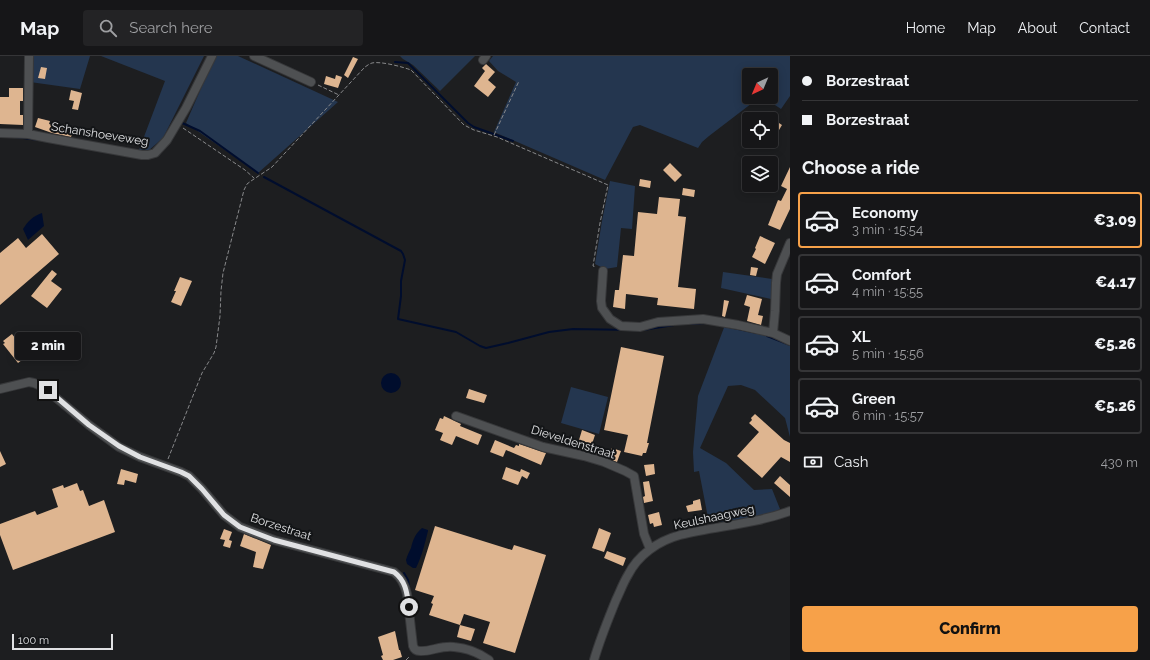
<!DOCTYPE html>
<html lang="en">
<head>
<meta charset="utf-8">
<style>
	:root { --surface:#161618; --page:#232325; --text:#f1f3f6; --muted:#9e9fa2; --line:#353537; --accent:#f7a149 }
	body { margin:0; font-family:Raleway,sans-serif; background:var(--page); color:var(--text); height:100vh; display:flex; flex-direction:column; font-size:15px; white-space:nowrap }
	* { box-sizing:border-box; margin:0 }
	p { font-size:13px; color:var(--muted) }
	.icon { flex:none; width:22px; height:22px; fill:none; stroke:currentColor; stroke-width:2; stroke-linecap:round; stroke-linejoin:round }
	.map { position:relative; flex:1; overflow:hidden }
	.panel { display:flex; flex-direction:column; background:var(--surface); width:360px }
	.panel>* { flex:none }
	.hud { display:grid; align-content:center; height:88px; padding:0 12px; background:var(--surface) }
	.needle { width:26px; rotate:224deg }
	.buttons { position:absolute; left:742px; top:12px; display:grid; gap:8px }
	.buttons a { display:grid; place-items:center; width:36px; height:36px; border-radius:4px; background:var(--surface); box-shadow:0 2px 10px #0003,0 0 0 1px var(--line); font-size:20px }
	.scale { position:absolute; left:12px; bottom:10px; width:101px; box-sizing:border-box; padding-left:4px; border:2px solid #e0e1e3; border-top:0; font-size:11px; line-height:14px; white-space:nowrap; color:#e0e1e3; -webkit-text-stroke:3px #131517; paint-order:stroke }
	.end { position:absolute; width:18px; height:18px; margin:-9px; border:5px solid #e0e1e3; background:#111; box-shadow:0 0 0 2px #111 }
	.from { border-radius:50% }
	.bubble { position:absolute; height:28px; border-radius:4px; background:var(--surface); box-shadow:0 2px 10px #0003,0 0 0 1px var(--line); font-size:13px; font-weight:800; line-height:28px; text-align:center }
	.hud b { display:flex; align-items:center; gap:14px; height:38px; font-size:15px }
	.hud b+b { border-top:1px solid var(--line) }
	.hud i { width:10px; height:10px; background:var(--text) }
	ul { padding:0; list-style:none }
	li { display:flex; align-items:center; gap:12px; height:56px; margin:0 8px 6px; padding:0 4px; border:2px solid var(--line); border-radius:4px }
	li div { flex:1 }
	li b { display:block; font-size:15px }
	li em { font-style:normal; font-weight:800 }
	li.active { border-color:var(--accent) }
	li>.icon { width:36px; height:36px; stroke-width:1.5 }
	h2 { padding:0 12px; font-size:18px; line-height:48px }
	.pay { display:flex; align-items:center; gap:10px; height:44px; padding:0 12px; font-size:15px }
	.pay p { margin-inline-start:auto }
	.button { display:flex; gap:8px; margin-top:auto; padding:8px 12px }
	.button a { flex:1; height:46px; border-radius:4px; background:var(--accent); color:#111; font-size:16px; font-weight:800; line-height:46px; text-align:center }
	header { display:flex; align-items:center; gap:24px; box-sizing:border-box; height:56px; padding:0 20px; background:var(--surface); border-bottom:1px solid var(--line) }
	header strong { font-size:19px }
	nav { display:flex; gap:22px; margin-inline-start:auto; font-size:14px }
	.search { width:280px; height:36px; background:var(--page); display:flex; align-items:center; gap:10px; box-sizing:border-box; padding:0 14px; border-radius:4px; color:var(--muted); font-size:15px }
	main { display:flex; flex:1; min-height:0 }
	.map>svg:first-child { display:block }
	.green { fill:#24364f }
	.water { fill:#000d2d }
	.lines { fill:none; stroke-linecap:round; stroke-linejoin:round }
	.stream { stroke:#000d2d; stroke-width:2 }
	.building { fill:#deb590 }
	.minor-casing { stroke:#37383a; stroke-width:10 }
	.path { stroke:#88898b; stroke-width:1; stroke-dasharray:4 2; stroke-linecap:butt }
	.minor { stroke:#4e5052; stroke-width:8 }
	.route { stroke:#e0e1e3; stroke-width:5 }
	.labels { text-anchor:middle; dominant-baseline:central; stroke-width:4; stroke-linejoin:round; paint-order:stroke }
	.street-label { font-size:12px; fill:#e0e1e3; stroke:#131517 }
</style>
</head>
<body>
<header>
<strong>Map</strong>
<div class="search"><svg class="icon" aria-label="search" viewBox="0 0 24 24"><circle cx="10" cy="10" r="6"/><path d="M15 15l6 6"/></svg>Search here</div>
<nav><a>Home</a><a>Map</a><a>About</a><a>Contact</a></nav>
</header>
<main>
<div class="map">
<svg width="790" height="604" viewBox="0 0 790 604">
	<rect width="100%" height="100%" fill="#1d1e20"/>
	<!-- green -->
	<path class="green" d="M31,0H90L80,33L30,26Z
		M101,0H204L163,82L148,95L139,94L165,25Z
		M215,0H238L338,46L258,117L186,67Z
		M400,0H475L440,35L413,9L403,3Z
		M493,0H790V40L781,53L763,41H771V19H749V41H760L709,80L702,86L698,92L640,69L633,71L605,124L494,76L516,26L498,15L489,5Z
		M610,125L635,130L632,173L621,172L617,211L605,213L595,208L602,165Z
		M723,216L772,223L771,243L721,232Z
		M725,269L771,280L790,289V381L785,362L755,334L741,329L728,330L700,392L726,407L754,434L772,433L780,453C766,462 727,465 709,467L699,415L694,416L693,396L698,340Z
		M571,331L608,341L599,378L561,367Z"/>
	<!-- water -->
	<path class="water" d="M42,157L44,170L28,184L23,173C28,165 33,160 42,157Z
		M381 327a10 10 0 1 1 20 0a10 10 0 1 1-20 0Z
		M422,472L428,474V475C425,487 422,500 416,512H413L407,508L406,504C407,500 409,496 411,492C413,484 415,478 422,472Z"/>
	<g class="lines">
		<!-- stream -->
		<path class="stream" d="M395,6L408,7L468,67L474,71L513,85
			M182,52L188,40
			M180,66L200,75L258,117
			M15,81L39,84
			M264,121L401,195L403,198L405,204L401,225V240L398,263L456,276L480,290L486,292L508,287L549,276L573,273L633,274
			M691,268L706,267
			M724,270L757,277
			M643,274L674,269
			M767,280L790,289
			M404,517L408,524L409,531"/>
	</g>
	<!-- building -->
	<path class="building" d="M353,1L358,3L348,22L344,19Z
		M486,8L495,16L488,24L496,31L488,41L474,30L485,15L482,12Z
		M41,11L47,12L45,23L38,22Z
		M336,19L342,21L338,32L324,28L326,20L335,23Z
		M9,32H23V45H20V59H23V69L0,68V41H9Z
		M71,34L82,37L78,54L72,53L74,45L69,44Z
		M38,62L50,65L49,68L61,71L62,68L74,71L71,81L52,77L35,71Z
		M773,63L782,69L779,74L771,69V66Z
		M670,107L682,119L675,126L663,114Z
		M790,111V153L780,174L768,169L778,144L781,145L787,133L781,130Z
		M640,123L651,125L650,132L639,130Z
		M683,132L695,134L694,141L682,139Z
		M659,141L680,143L678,160L686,161L678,231L696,233L694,253L657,249L658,242L626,238L625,253L613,251L615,234H619L623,199L634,200L638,156L657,158Z
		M42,178L59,198L0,249V197L18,182L26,192Z
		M760,180L775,187L765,208L752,201L756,193L755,192Z
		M751,211L758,212L756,220L750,219Z
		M52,214L57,218L51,225L62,233L47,252L31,240Z
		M180,221L192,225L181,250L171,246L176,235H174Z
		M747,239L762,243L758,259L763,260L761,269L747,265L750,251L744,249Z
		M724,244L729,245L725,261L722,260Z
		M12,278L22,291L21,292L27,300L18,307L3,288L5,287L3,285Z
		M621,291L664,300L647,387H649L646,397H643L642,400L624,396L628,379L604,374Z
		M469,333L487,339L484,347L466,342Z
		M755,358L784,384L790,387V406L781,401L762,422L737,400L759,376L749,367L752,364L751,362Z
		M444,360L461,368L460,370L482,379L478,389L456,380L452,389L440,384L443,377L435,374L440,362L443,363Z
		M582,374L595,379L592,388L579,384Z
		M495,384L514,392L516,389L519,390V388L546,397L541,409L506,394L503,401L490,396Z
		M612,392L621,395L617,406L591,396L592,393L606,397L607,394L610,395Z
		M0,395L6,408L0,411Z
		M654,408L655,418L646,420L644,409Z
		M506,411L520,416L521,413L530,417L527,423L522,420L518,429L502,423Z
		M121,413L138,418L136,427L125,424L124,429L117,428Z
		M780,420L790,429V441L774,427Z
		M649,425L653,445L644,447L643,441L645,440L643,426Z
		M77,427L80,435L83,434L89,450L104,444L115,476L13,514L0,479V468L35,455L37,459L58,451L52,433L63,429L64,432Z
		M700,443L702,454L688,456L686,450L693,448V445Z
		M659,456L662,469L654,471L653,467L650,468L648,459Z
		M435,470L512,494L514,489L546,499L515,597L483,587L490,566L464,558L460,569L429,559L433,548L431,547L434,540L415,534Z
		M599,472L611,477L604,496L592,492Z
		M224,473L232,476L229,484L232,485L230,492L223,490L225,484L220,483Z
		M244,478L271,489L263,513L253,511L256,496L240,490Z
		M607,495L626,502L623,510L604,502Z
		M460,569L475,573L471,585L457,581Z
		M395,575L399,594H400L402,601L393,604H383L381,600L383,599L378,581Z"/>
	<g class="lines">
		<!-- minor casing -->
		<g class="minor-casing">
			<path id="minor" d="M254,0L311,26
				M483,4L486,0
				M0,77L28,78L48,82L142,99H148L155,97L167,84L186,52L212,0
				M28,78L29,0
				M603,215L601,245L602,252L610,263L621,270L640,271L658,266L703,263L738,269L773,277L790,285
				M773,277L775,255L776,227L777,218L790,187
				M0,333L29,326L34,327L43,331L89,369L119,391L140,401L181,416L189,420L202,433L224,459L240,471L274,484L394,516C402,522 405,529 407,538L413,590C414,593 416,595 420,595C430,596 442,589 454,591C466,592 479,597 489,604
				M456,360L543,391L584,400L604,406L625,415L634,420L644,478L650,493
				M594,604C600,583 608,564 616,544C620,536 623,527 628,519C638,499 658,485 680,479C716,470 755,468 790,455"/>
		</g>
		<!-- path -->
		<path class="path" d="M318,29L339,39
			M183,72L245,114L254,122
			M494,79L519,25
			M168,403L202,317L214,297L216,291L220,260L221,235L223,217L244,134L247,128L251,125L272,111L364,12C366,10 369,8 372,7C381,5 403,11 411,14L464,69L474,74L497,81L608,129L600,167L593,210L596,211
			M406,604L410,600"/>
		<!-- minor -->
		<use href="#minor" class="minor"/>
	</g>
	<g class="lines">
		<!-- route -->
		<path class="route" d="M48,334L89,369L119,390L140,401L181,416L189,420L202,433L224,459L240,471L274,484L394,516C406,525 407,537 409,551"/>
	</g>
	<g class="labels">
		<!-- street labels -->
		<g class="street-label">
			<text transform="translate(100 78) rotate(9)">Schanshoeveweg</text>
			<text transform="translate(573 386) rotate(17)">Dieveldenstraat</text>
			<text transform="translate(714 461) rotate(-12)">Keulshaagweg</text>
			<text transform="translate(281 471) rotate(18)">Borzestraat</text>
		</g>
	</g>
</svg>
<div class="buttons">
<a><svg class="needle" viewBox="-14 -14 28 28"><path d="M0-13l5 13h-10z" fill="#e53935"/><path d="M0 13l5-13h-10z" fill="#9e9fa2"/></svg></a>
<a><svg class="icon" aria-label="locate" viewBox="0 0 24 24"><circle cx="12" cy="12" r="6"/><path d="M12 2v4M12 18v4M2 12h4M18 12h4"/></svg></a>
<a><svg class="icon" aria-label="layers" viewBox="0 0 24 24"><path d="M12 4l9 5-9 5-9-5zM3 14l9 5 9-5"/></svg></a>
</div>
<div class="scale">100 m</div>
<i class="end from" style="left:409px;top:551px"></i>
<i class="end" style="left:48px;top:334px"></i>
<div class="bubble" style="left:15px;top:276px;width:66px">2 min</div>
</div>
<section class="panel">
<div class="hud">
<b><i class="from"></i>Borzestraat</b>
<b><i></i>Borzestraat</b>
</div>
<h2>Choose a ride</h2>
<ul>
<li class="active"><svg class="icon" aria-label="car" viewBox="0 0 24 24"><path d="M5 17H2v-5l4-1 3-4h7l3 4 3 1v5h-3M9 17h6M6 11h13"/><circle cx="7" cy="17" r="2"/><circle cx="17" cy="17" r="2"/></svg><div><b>Economy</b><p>3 min · 15:54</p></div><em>€3.09</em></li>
<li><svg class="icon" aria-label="car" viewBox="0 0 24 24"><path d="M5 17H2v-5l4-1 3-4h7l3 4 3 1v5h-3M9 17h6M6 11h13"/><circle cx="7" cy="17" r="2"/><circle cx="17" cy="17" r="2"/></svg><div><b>Comfort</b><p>4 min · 15:55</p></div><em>€4.17</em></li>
<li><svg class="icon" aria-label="car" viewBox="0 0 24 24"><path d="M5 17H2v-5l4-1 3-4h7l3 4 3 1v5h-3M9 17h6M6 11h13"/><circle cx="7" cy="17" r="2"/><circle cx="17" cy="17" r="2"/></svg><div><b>XL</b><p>5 min · 15:56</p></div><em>€5.26</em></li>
<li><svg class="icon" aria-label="car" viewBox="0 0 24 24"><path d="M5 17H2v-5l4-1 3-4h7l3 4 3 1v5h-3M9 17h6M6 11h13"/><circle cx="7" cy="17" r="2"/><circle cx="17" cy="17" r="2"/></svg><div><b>Green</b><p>6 min · 15:57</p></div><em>€5.26</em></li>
</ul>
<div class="pay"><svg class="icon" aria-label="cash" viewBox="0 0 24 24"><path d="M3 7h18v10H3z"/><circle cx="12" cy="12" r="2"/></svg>Cash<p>430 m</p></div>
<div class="button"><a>Confirm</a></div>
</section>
</main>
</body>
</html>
